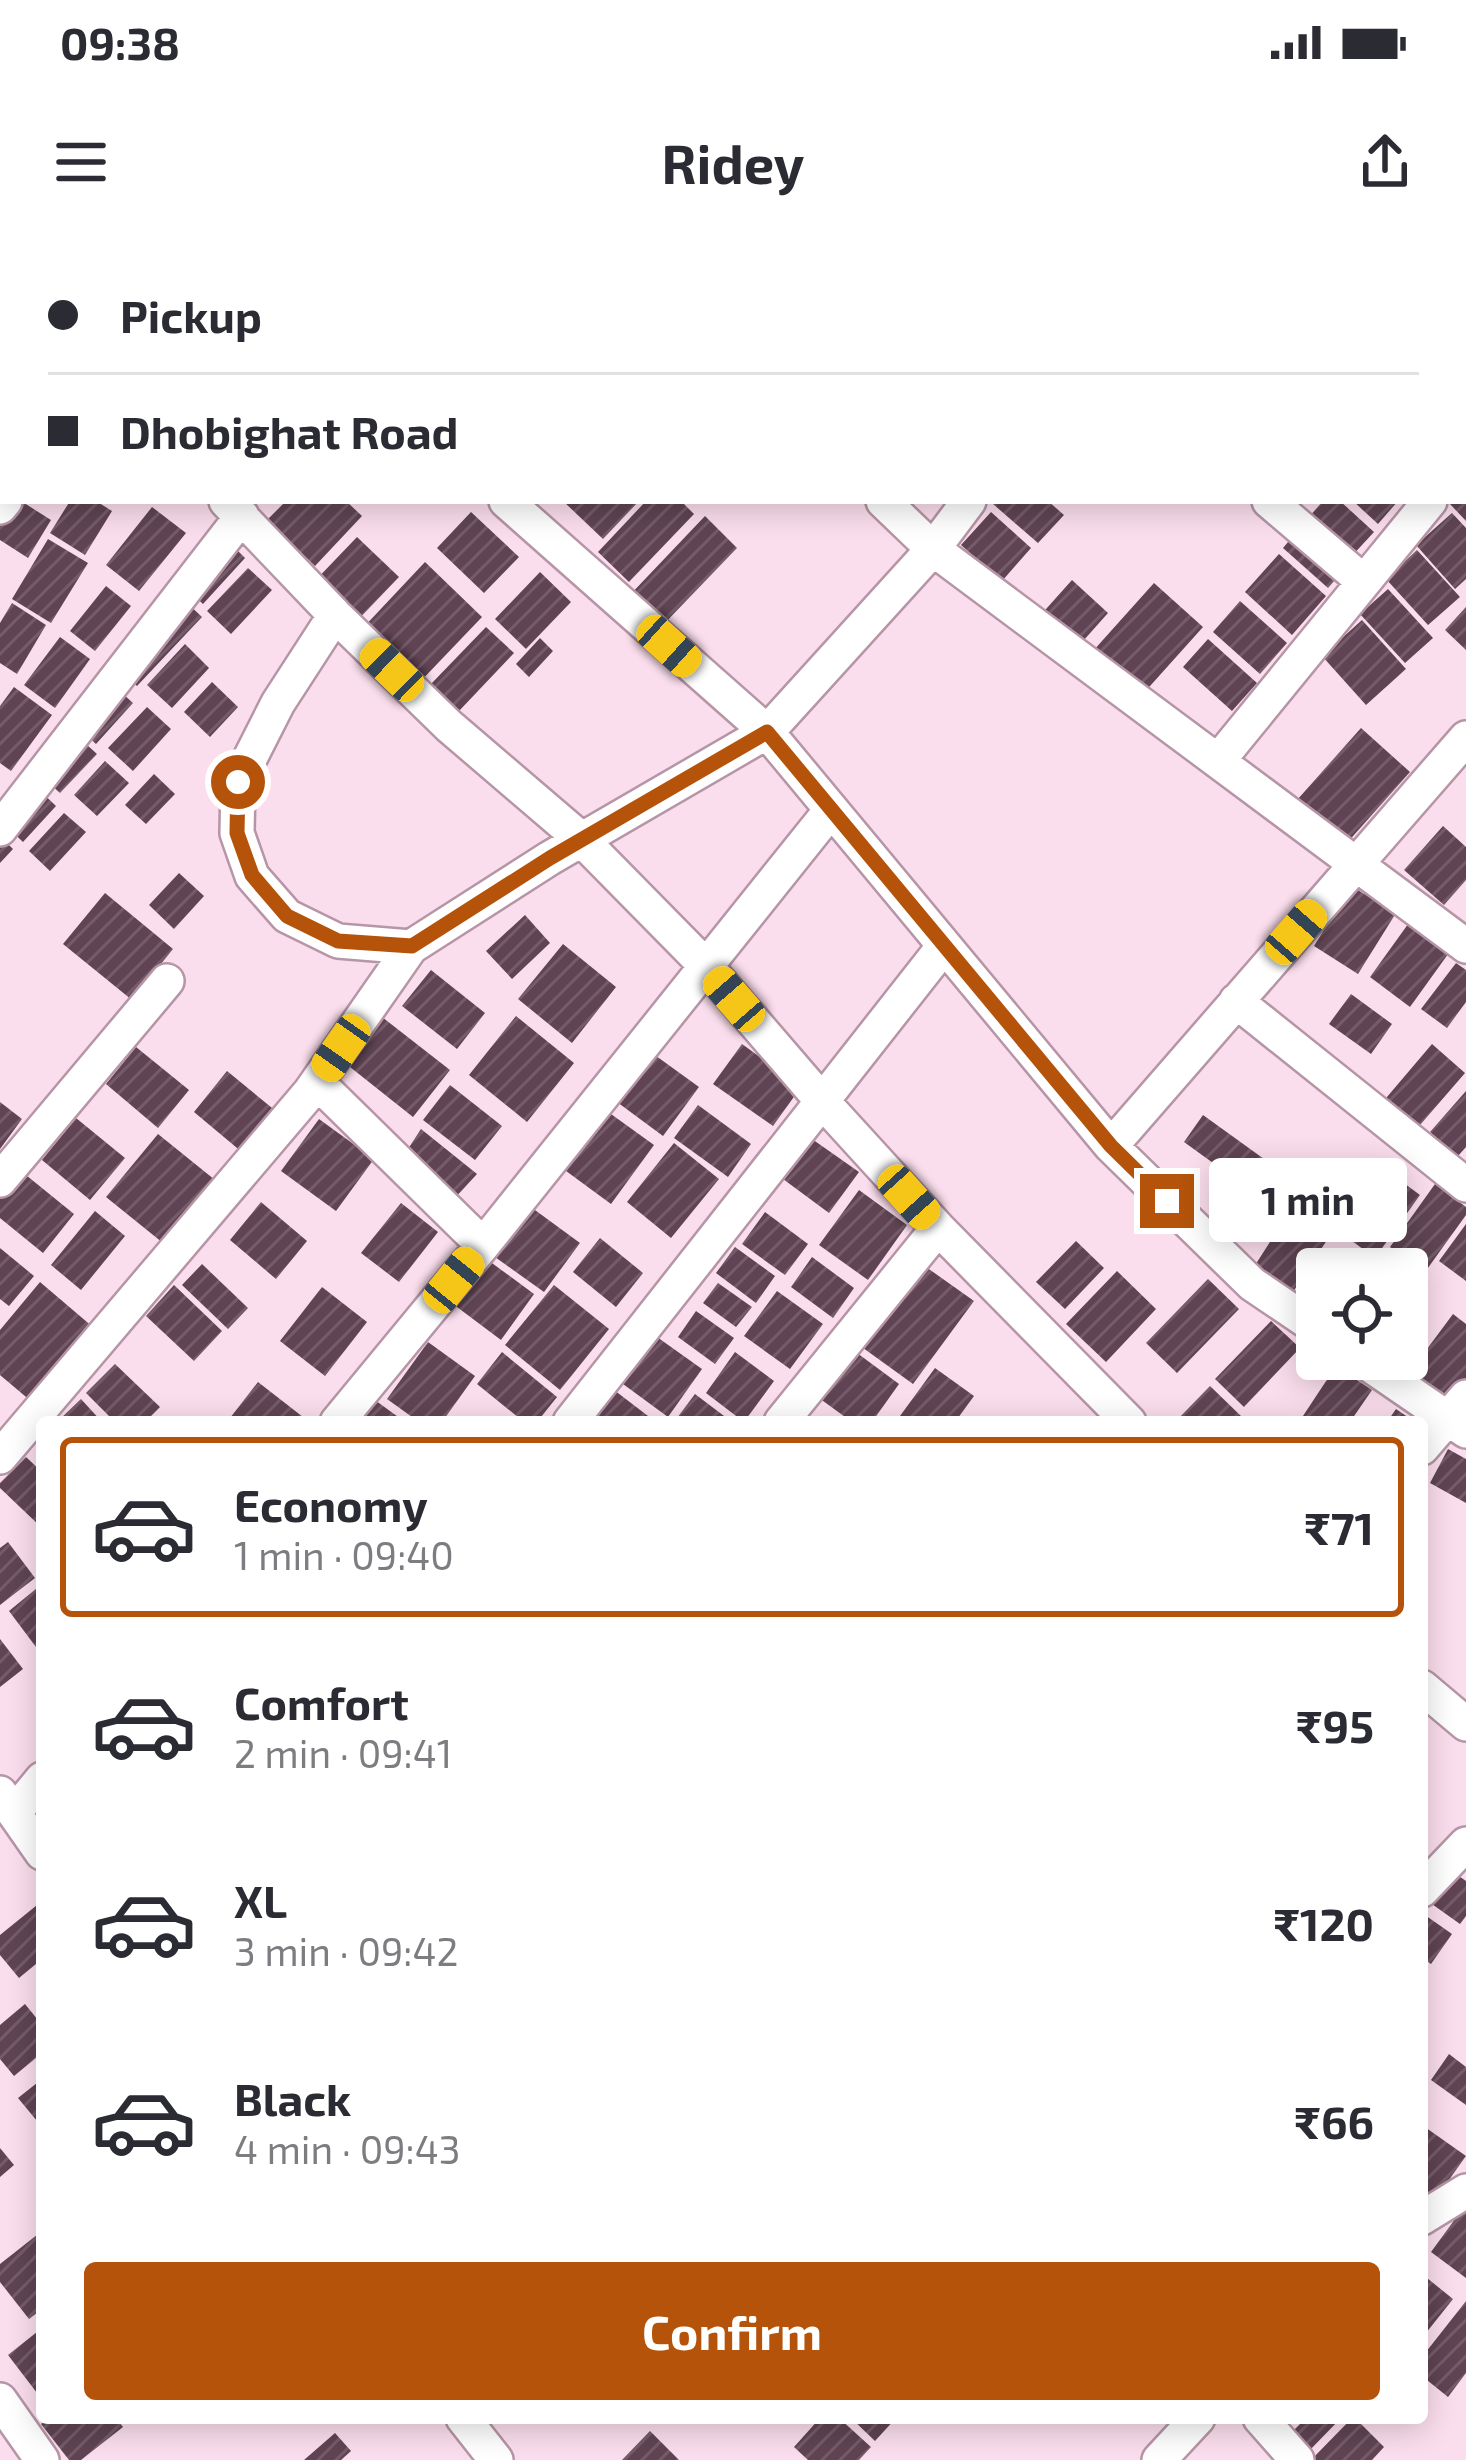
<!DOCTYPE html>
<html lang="en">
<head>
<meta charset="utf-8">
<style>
	:root { --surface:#fff; --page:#f2f2f3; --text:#2b2b33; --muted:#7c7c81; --line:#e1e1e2; --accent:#b45309 }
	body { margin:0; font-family:"Exo 2",sans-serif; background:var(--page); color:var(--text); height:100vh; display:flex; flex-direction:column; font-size:45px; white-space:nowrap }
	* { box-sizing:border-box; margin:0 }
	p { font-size:39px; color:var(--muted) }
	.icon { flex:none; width:66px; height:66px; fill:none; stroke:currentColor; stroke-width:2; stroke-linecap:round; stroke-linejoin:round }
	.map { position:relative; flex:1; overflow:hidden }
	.sheet { position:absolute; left:36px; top:1176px; width:1392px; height:1008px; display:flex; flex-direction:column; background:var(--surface); border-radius:12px; box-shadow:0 6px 30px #0003 }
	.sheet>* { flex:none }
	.hud { position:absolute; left:0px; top:0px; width:1467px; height:264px; box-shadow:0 6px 30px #0003; display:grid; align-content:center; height:264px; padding:0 48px; background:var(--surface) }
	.buttons { position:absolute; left:1296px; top:1008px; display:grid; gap:24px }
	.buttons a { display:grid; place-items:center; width:132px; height:132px; border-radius:12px; background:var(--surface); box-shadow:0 6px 30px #0003; font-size:60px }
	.end { position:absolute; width:54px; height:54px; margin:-27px; border:15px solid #b45309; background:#fff; box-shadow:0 0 0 6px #fff }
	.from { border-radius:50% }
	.bubble { position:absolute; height:84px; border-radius:12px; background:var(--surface); box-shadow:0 6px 30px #0003; font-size:39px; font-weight:700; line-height:84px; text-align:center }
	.car { position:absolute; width:36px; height:72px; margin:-36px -18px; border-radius:15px; box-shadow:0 0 9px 3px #0007; background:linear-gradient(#f5c518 24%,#345 0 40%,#f5c518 0 76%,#345 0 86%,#f5c518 0) }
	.hud b { display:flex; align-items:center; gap:42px; height:114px; font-size:45px }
	.hud b+b { border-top:3px solid var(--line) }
	.hud i { width:30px; height:30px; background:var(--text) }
	ul { padding:21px 0 0; list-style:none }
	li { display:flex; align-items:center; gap:36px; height:180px; margin:0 24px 18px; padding:0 24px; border:6px solid transparent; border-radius:12px }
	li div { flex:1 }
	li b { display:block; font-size:45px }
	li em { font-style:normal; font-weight:700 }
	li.on { border-color:var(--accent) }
	li>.icon { width:108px; height:108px; stroke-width:1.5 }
	.cta { display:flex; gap:24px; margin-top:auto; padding:24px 48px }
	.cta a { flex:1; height:138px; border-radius:12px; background:var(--accent); color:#fff; font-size:48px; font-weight:700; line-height:138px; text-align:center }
	.status { display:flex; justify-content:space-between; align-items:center; height:84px; padding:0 60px; background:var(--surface); direction:ltr }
	.status svg { height:33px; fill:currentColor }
	header { display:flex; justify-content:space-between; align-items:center; height:156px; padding:0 48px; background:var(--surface); font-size:54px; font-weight:700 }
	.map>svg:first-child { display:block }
	.building { fill:url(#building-hatch) }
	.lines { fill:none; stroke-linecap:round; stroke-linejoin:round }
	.street-casing { stroke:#b695a6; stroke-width:38 }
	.street { stroke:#fff; stroke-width:33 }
	.route { stroke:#b45309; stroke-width:15 }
</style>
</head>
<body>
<div class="status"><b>09:38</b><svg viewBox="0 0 49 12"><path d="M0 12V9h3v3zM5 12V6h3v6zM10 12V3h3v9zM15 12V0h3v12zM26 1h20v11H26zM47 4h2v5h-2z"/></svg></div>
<header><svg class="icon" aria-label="menu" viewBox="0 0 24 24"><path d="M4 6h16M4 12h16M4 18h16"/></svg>Ridey<svg class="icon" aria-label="share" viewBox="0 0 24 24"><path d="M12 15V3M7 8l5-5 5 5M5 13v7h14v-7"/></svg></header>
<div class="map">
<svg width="1466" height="2220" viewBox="0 0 1466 2220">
	<defs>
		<pattern id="building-hatch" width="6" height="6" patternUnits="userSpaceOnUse" patternTransform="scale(3)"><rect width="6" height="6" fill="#604453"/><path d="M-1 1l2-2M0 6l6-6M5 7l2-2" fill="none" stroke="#745d69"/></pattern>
	</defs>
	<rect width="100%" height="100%" fill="#fbdeed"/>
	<!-- building -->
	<path class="building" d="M13,261H21L51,280L28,318L0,300V282Z
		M70,261H96L112,271L85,315L50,293Z
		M286,261H346L362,276L315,326L267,280Z
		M563,261H639L603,299Z
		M646,261H681L694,274L629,342L598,312Z
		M996,261H1048L1064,275L1038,303L993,264Z
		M1323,261H1340L1374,292L1350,318L1307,279Z
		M1353,261H1398L1378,284Z
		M1453,261H1466V281L1450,264Z
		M152,267L186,293L139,351L106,325Z
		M471,272L519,317L484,353L437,308Z
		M991,272L1031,308L1002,341L961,305Z
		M1452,273L1466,288V339L1455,349L1416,305Z
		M705,276L737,308L660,388L628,357Z
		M1304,283L1349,324L1328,348L1283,308Z
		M357,297L399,337L353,385L311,345Z
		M48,299L88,323L51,383L12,359Z
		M226,299L245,318L203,364L183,345Z
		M1417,310L1460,357L1428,385L1386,339Z
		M1279,314L1326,356L1292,395L1245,352Z
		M425,322L482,377L417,445L361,390Z
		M248,328L272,350L231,394L207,371Z
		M540,332L571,362L526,409L495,379Z
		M1072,340L1108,373L1075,410L1038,378Z
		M1154,343L1203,387L1142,455L1093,411Z
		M106,346L131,366L95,411L70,391Z
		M1388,349L1433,398L1405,423L1360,374Z
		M182,358L202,377L137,446L117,428Z
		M1240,361L1287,403L1260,434L1213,392Z
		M12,363L46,385L17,434L0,423V383Z
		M1466,367V410L1445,390Z
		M1362,380L1406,429L1366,465L1322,416Z
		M486,387L514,413L459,471L431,444Z
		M60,397L90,419L55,468L24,445Z
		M540,398L553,411L529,437L516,424Z
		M1208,399L1257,443L1232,471L1183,427Z
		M185,404L209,428L172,468L147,445Z
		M212,442L238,467L210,497L184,472Z
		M111,443L133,463L96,504L74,484Z
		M14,447L52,475L11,531L0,523V466Z
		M147,467L171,489L133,531L108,508Z
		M1361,488L1410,532L1346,604L1297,560Z
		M74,493L97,514L60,553L38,533Z
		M105,521L129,543L97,576L74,555Z
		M154,534L175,554L146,584L125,565Z
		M32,543L56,566L23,602L0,580Z
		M64,573L86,592L50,631L29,611Z
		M1443,586L1466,607V640L1444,665L1404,630Z
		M0,596L13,609L0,623Z
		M179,633L204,656L174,689L149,665Z
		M1351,646L1396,673L1358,734L1314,706Z
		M105,653L173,709L132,760L63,704Z
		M525,675L550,703L512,739L486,711Z
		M1411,680L1451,710L1410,767L1370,737Z
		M563,704L616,747L572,803L518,759Z
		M1456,723L1466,730V762L1447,788L1421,769Z
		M431,730L485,773L457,809L402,766Z
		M1351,754L1392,784L1371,814L1329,784Z
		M516,776L574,823L527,882L469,835Z
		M382,777L450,830L413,877L345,823Z
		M742,804L801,847L773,886L713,844Z
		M1432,804L1465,833L1414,892L1381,864Z
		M136,807L189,850L158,888L106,844Z
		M652,813L699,847L663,896L617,862Z
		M227,831L277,872L243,913L194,872Z
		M450,845L502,886L475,920L423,880Z
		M1466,851V907L1458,916L1430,892Z
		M0,862L22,879L0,909Z
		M698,865L751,904L728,937L674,898Z
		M604,869L654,905L611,964L562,928Z
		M1203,875L1275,927L1256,954L1184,902Z
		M76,878L125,918L90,960L42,920Z
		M319,879L374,919L336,971L281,931Z
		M421,889L477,934L453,960L404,915Z
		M158,894L215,940L163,1003L106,957Z
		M812,899L859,932L829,973L783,939Z
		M674,903L719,939L671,998L627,962Z
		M21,931L74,974L43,1013L0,978V957Z
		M1393,935L1420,955L1375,1018L1348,998Z
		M1435,944L1466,967V975L1425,1032L1390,1007Z
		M859,950L907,985L868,1040L819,1005Z
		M261,962L307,1001L276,1039L230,1000Z
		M524,962L580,1003L544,1052L488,1012Z
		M401,963L438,992L399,1042L361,1013Z
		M95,971L125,996L81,1050L51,1025Z
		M765,972L808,1004L785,1035L742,1004Z
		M1289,972L1329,997L1291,1055L1252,1030Z
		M1466,984V1041L1439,1021Z
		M600,998L643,1033L616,1067L573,1032Z
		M1076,1001L1104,1028L1065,1069L1036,1042Z
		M735,1007L775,1036L756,1063L716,1033Z
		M0,1008L34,1036L9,1066L0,1059Z
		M481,1015L534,1054L501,1100L449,1061Z
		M812,1017L854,1048L833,1078L791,1047Z
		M919,1022L974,1061L913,1144L859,1105Z
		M202,1024L248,1068L228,1089L182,1045Z
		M1117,1031L1156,1069L1106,1122L1066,1084Z
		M1208,1039L1239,1069L1177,1133L1146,1103Z
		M40,1042L94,1088L32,1162L0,1135V1090Z
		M718,1043L752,1067L736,1087L703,1063Z
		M174,1045L222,1091L194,1121L146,1076Z
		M554,1045L609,1089L560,1150L505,1105Z
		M322,1047L367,1082L325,1136L280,1101Z
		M777,1051L823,1084L790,1129L744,1096Z
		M696,1071L734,1098L715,1124L678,1097Z
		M1453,1074L1466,1084V1141L1448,1166L1407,1136Z
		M1271,1081L1300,1108L1244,1167L1215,1139Z
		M657,1097L702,1129L668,1177L623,1144Z
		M428,1102L475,1136L442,1182H419L387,1159Z
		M853,1110L899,1144L872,1182H852L819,1158Z
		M502,1112L557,1157L537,1182H524L477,1144Z
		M735,1112L774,1141L744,1182L706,1153Z
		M115,1124L160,1167L145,1182H115L86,1153Z
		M1336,1126L1372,1150L1350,1182H1299Z
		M935,1128L974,1156L955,1182H908L900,1176Z
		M258,1142L303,1177L299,1182H235L230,1178Z
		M1210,1146L1242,1177L1237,1182H1175Z
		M614,1150L648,1176L644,1182H591Z
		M695,1154L732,1182H674Z
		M368,1155L405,1182H348Z
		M81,1159L102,1182H57Z
		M1396,1169L1415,1182H1387Z
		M1448,1209L1466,1219V1263L1430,1243Z
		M26,1217L42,1232V1288L0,1248V1243Z
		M8,1302L35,1338L0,1365V1308Z
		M42,1344V1415L9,1371Z
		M0,1399L23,1429L0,1447Z
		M1443,1625L1466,1641V1676L1460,1684L1422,1657Z
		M42,1661V1719L19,1738L0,1715V1695Z
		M1422,1673L1452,1694L1431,1724L1422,1718Z
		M25,1764L42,1785V1813L14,1836L0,1819V1785Z
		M1449,1814L1466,1827V1865L1431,1840Z
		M42,1839V1887L18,1858Z
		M1422,1885L1466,1916L1436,1958L1422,1948Z
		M0,1908L14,1925L0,1937Z
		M1466,1964V2038L1431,2012Z
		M42,1991V2069L29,2079L0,2042V2024Z
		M1422,2034L1453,2059L1422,2098Z
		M1466,2061V2133L1448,2157L1422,2136V2117Z
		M42,2088V2149L37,2153L8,2115Z
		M49,2178H116L123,2187L81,2220H69L41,2184Z
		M820,2178H839L871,2207L859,2220H808L794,2207Z
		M851,2178H896L875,2201Z
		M1306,2178H1341L1308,2212L1290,2194Z
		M1352,2178H1355L1384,2207L1372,2220H1311Z
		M650,2191L679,2220H622Z
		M335,2193L351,2211L341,2220H304Z"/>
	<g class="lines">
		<!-- street casing -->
		<g class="street-casing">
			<path id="street" d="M213,0L216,3
				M598,0L602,3
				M966,0L969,3
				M1324,0L1328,3
				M1170,3L1173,0
				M0,51L3,54
				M1464,118L1466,120
				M1464,219L1466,217
				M226,261L335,375L449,486L581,599L705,725L822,861L938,988L1129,1182
				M506,261L767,492L1111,906L1252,1044L1317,1088
				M883,261L933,309L1466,706
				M1269,261L1364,342
				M0,267L5,261
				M335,375L278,463L238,542L237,593L252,636L287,676L338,701L411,707
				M1218,521L1430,261
				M0,589L242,276
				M1236,761L1466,945
				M317,842L483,1005
				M1111,906L1466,498
				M0,940L167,741
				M1361,1119L1466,1191
				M337,1182L483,1005L831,570
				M570,1182L944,706
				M781,1182L938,988
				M1422,1208L1466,1157
				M0,1217L310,852L411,707L550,618L767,492L933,309L969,261
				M1422,1447L1466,1484
				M0,1553L42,1613
				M14,1573L42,1539
				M1422,1650L1466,1604
				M1422,1978L1466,1951
				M0,2160L42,2220
				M463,2178L496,2220
				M1260,2178L1297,2220
				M1159,2220L1198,2178"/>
		</g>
		<!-- street -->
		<use href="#street" class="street"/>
	</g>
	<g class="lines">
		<!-- route -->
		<path class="route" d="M238,542L237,593L252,635L287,676L338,701L412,706L550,618L767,492L1111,906L1167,961"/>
	</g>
</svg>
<div class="buttons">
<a><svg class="icon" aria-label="locate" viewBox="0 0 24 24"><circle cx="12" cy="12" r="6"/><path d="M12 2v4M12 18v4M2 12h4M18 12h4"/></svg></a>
</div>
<i class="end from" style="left:238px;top:542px"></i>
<i class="end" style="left:1167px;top:961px"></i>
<div class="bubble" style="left:1209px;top:918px;width:198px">1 min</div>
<i class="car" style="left:669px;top:406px;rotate:132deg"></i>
<i class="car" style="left:392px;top:430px;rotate:314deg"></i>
<i class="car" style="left:1296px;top:692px;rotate:41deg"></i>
<i class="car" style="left:734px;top:759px;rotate:319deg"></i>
<i class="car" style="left:341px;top:808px;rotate:215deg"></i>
<i class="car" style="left:909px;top:957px;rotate:138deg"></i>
<i class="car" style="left:454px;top:1040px;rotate:39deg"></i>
<div class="hud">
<b><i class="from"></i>Pickup</b>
<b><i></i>Dhobighat Road</b>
</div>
<section class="sheet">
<ul>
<li class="on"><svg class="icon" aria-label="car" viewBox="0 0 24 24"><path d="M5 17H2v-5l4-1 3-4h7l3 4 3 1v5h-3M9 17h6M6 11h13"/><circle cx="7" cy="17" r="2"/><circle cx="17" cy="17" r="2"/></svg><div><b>Economy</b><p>1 min · 09:40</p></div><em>₹71</em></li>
<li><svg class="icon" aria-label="car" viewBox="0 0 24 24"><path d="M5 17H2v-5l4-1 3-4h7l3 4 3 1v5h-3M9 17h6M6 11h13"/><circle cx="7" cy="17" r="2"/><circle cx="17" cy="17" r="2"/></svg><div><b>Comfort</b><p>2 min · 09:41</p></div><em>₹95</em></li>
<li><svg class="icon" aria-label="car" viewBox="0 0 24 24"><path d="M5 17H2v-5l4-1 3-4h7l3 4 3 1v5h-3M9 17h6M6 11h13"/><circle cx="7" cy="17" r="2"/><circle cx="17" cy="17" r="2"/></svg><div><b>XL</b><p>3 min · 09:42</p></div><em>₹120</em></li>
<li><svg class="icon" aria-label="car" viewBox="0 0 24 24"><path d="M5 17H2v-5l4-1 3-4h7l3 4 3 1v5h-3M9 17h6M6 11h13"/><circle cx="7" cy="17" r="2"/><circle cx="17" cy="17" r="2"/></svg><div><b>Black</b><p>4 min · 09:43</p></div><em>₹66</em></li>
</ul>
<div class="cta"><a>Confirm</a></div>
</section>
</div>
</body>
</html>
